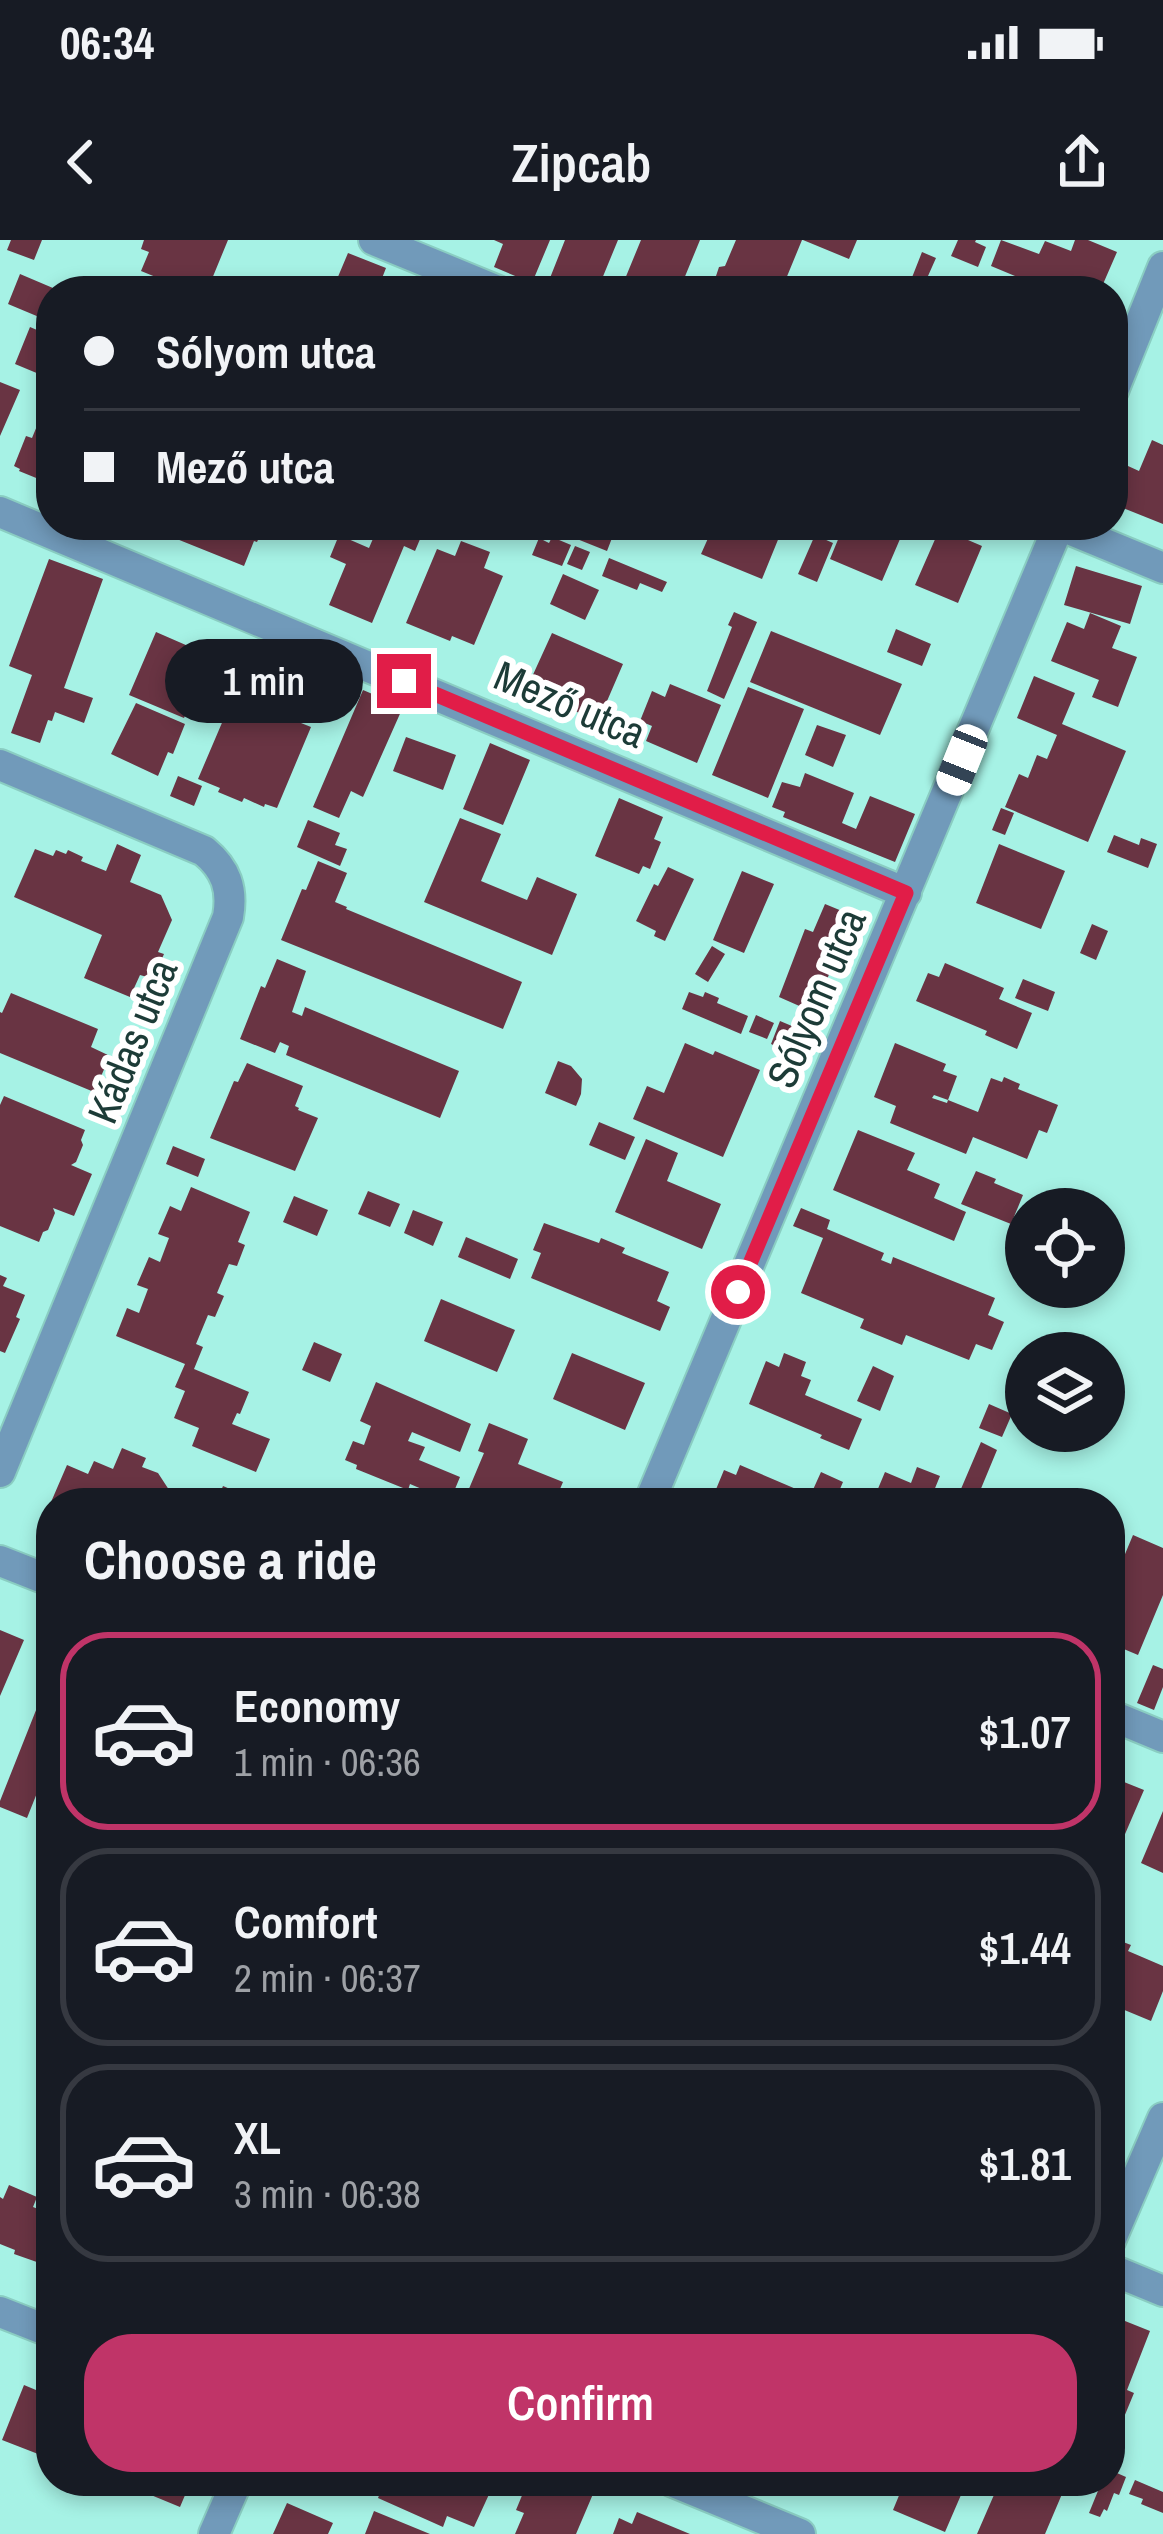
<!DOCTYPE html>
<html lang="en">
<head>
<meta charset="utf-8">
<style>
	:root { --surface:#171b24; --page:#20242c; --text:#f1f3f6; --muted:#9ea1a6; --line:#363941; --accent:#c03468 }
	body { margin:0; font-family:"Archivo Narrow",sans-serif; background:var(--page); color:var(--text); height:100vh; display:flex; flex-direction:column; font-size:45px; white-space:nowrap }
	* { box-sizing:border-box; margin:0 }
	p { font-size:39px; color:var(--muted) }
	.icon { flex:none; width:66px; height:66px; fill:none; stroke:currentColor; stroke-width:2; stroke-linecap:round; stroke-linejoin:round }
	.map { position:relative; flex:1; overflow:hidden }
	.side { position:absolute; left:36px; top:1248px; width:1089px; height:1008px; display:flex; flex-direction:column; background:var(--surface); border-radius:48px; box-shadow:0 6px 18px #0003 }
	.side>* { flex:none }
	.top-card { position:absolute; left:36px; top:36px; width:1092px; height:264px; border-radius:48px; box-shadow:0 6px 18px #0003; display:grid; align-content:center; height:264px; padding:0 48px; background:var(--surface) }
	.buttons { position:absolute; left:1005px; top:948px; display:grid; gap:24px }
	.buttons a { display:grid; place-items:center; width:120px; height:120px; border-radius:50%; background:var(--surface); box-shadow:0 6px 18px #0003; font-size:60px }
	.end { position:absolute; width:54px; height:54px; margin:-27px; border:15px solid #e11d48; background:#fff; box-shadow:0 0 0 6px #fff }
	.from { border-radius:50% }
	.bubble { position:absolute; height:84px; border-radius:42px; background:var(--surface); box-shadow:0 6px 18px #0003; font-size:39px; font-weight:600; line-height:84px; text-align:center }
	.car { position:absolute; width:36px; height:72px; margin:-36px -18px; border-radius:15px; box-shadow:0 0 9px 3px #0007; background:linear-gradient(#fff 24%,#345 0 40%,#fff 0 76%,#345 0 86%,#fff 0) }
	.top-card b { display:flex; align-items:center; gap:42px; height:114px; font-size:45px }
	.top-card b+b { border-top:3px solid var(--line) }
	.top-card i { width:30px; height:30px; background:var(--text) }
	ul { padding:0; list-style:none }
	li { display:flex; align-items:center; gap:36px; height:198px; margin:0 24px 18px; padding:0 24px; border:6px solid var(--line); border-radius:48px }
	li div { flex:1 }
	li b { display:block; font-size:45px }
	li em { font-style:normal; font-weight:600 }
	li.active { border-color:var(--accent) }
	li>.icon { width:108px; height:108px; stroke-width:1.5 }
	h2 { padding:0 48px; font-size:54px; line-height:144px }
	.cta { display:flex; gap:24px; margin-top:auto; padding:24px 48px }
	.cta a { flex:1; height:138px; border-radius:48px; background:var(--accent); color:#fff; font-size:48px; font-weight:600; line-height:138px; text-align:center }
	.status { display:flex; justify-content:space-between; align-items:center; height:84px; padding:0 60px; background:var(--surface); direction:ltr }
	.status svg { height:33px; fill:currentColor }
	header { display:flex; justify-content:space-between; align-items:center; height:156px; padding:0 48px; background:var(--surface); font-size:54px; font-weight:600 }
	.map>svg:first-child { display:block }
	.building { fill:#693443 }
	.lines { fill:none; stroke-linecap:round; stroke-linejoin:round }
	.minor-casing { stroke:#8acdc2; stroke-width:34 }
	.minor { stroke:#719aba; stroke-width:30 }
	.route { stroke:#e11d48; stroke-width:15 }
	.labels { text-anchor:middle; dominant-baseline:central; stroke-width:12; stroke-linejoin:round; paint-order:stroke }
	.street-label { font-size:42px; fill:#1c3b37; stroke:#fff }
</style>
</head>
<body>
<div class="status"><b>06:34</b><svg viewBox="0 0 49 12"><path d="M0 12V9h3v3zM5 12V6h3v6zM10 12V3h3v9zM15 12V0h3v12zM26 1h20v11H26zM47 4h2v5h-2z"/></svg></div>
<header><svg class="icon" aria-label="back" viewBox="0 0 24 24"><path d="M15 5l-7 7 7 7"/></svg>Zipcab<svg class="icon" aria-label="share" viewBox="0 0 24 24"><path d="M12 15V3M7 8l5-5 5 5M5 13v7h14v-7"/></svg></header>
<div class="map">
<svg width="1163" height="2294" viewBox="0 0 1163 2294">
	<rect width="100%" height="100%" fill="#a6f2e5"/>
	<!-- building -->
	<path class="building" d="M11,0H42L34,20L7,10Z
		M144,0H228L207,51H190L141,31L149,12L141,9Z
		M494,0H550L532,43L494,27L503,4Z
		M565,0H618L597,51H582L550,38Z
		M641,0H700L679,51H620Z
		M736,0H802L781,51H715L720,40L716,36L719,27L725,26Z
		M803,0H857L849,19Z
		M958,0H976L975,2L986,7L978,27L951,16Z
		M1001,0L1039,14L1045,1L1071,11L1075,0H1088L1117,12L1100,51H1051L991,26Z
		M922,12L936,18L924,45L911,40Z
		M348,13L386,28L377,51H332Z
		M20,34L60,51H51V82L8,64Z
		M812,37L846,51H807Z
		M30,87L51,96V105L39,134L15,124Z
		M0,142L20,150L0,196Z
		M51,152V244L19,231L20,229L14,226L26,196L32,198Z
		M1152,200L1163,205V284L1113,264L1128,226L1139,231Z
		M142,285H260L258,289L262,291L257,302L254,301L244,326Z
		M354,285H426L415,311L404,306L372,383L329,365L346,324L330,317L339,295L369,308L375,294Z
		M582,285H617L607,311L577,299Z
		M714,285H784L762,339L701,314Z
		M844,285H906L882,341L830,319Z
		M940,288L982,306L958,363L915,345Z
		M815,295L833,303L817,342L798,334Z
		M552,297L571,305L562,326L532,315L539,298L549,303Z
		M461,301L490,312L484,328L503,336L474,405L452,396L450,401L406,383L437,309L455,316Z
		M575,306L590,312L582,330L567,324Z
		M609,318L667,342L662,352L640,343L637,350L602,336Z
		M49,319L103,339L64,448L93,458L84,483L55,472L52,481L48,480L40,503L11,493L32,435L9,426Z
		M1076,326L1142,346L1130,384L1064,365Z
		M563,334L599,350L585,380L550,364Z
		M734,372L757,382L724,459L707,451L732,387L728,385Z
		M1090,373L1121,386L1112,408L1137,417L1118,467L1092,457L1099,440L1051,421L1067,382L1084,389Z
		M896,389L931,404L922,426L887,412Z
		M771,391L902,444L880,495L750,442Z
		M156,392L211,416L184,478L129,455Z
		M552,393L623,424L598,482L575,471L572,477L548,467L551,460L526,450Z
		M242,427L278,443L268,468L272,467L293,475L291,479L311,487L277,568L265,564L264,567L244,558L242,562L218,552L220,548L198,539L230,464L226,462Z
		M1034,436L1075,453L1062,484L1126,511L1088,602L1005,567L1019,534L1028,538L1037,515L1047,519L1057,495L1017,478Z
		M670,444L721,465L697,523L646,501L652,486L640,481L652,451L665,457Z
		M748,447L804,469L768,558L712,535Z
		M363,450L403,467L363,557L351,551L339,578L313,567Z
		M136,463L185,484L173,514L168,512L158,536L111,514Z
		M817,485L846,495L833,527L805,515Z
		M406,497L456,515L443,550L393,531Z
		M490,503L530,520L503,585L463,569Z
		M805,533L854,553L842,583L856,589L870,556L915,574L895,622L783,577L785,572L772,567L782,542L800,547Z
		M178,536L202,546L194,566L170,556Z
		M619,558L663,577L654,599L661,602L650,629L643,626L639,634L595,616Z
		M1001,568L1014,573L1005,595L992,590Z
		M460,578L501,594L481,641L527,660L537,637L577,654L552,715L424,662Z
		M308,580L340,593L335,605L347,609L340,626L297,607Z
		M1114,595L1139,605L1141,598L1157,604L1148,628L1107,612Z
		M117,604L141,615L130,642L161,655L172,680L158,712L164,714L157,730L151,728L147,737L140,735L130,757L84,738L102,695L14,657L35,609L53,616L56,610L66,614L68,610L83,617L81,621L106,631Z
		M999,604L1065,631L1041,689L976,663Z
		M318,621L347,633L335,662L347,667L346,669L522,742L503,789L281,700L302,649L306,650Z
		M668,627L694,639L665,701L654,696L656,691L636,681L654,644L658,646Z
		M742,631L774,644L744,713L713,700Z
		M825,664L854,676L813,772L779,757L805,689L813,692Z
		M1092,684L1108,691L1096,720L1080,713Z
		M712,706L725,714L708,742L695,734Z
		M277,719L306,731L292,772L302,776L305,767L459,831L440,878L286,815L289,806L280,802L275,813L240,799L261,746L265,748Z
		M945,723L1004,748L999,759L1032,773L1017,809L985,795L987,791L916,761L928,733L939,737Z
		M1023,739L1055,752L1048,771L1015,758Z
		M689,752L703,757L705,752L719,758L717,763L748,776L741,794L682,769Z
		M11,753L98,789L91,807L110,816L94,852L0,813V772L2,773Z
		M756,775L774,783L767,799L749,792Z
		M780,781L818,797L808,820L771,804Z
		M685,803L713,815L715,811L760,830L723,917L633,879L647,846L664,853Z
		M895,803L946,824L943,831L957,836L948,860L934,855L932,858L947,863L948,860L978,872L991,838L1002,842L1004,837L1020,844L1018,849L1058,865L1047,893L1039,890L1027,919L973,897L966,914L890,883L896,866L874,857Z
		M558,821L571,826L582,839L581,854L576,866L545,853Z
		M247,823L303,846L295,866L299,868L298,870L318,878L295,931L210,898L234,841L238,842Z
		M4,856L85,890L81,900L83,905L76,922L71,925L92,934L74,976L53,968L55,973L48,990L43,992L39,1002L0,986V865Z
		M599,882L635,897L625,920L589,905Z
		M858,890L915,913L907,930L940,944L934,958L966,972L954,1001L833,950Z
		M646,899L678,913L667,941L721,964L702,1009L615,972Z
		M173,906L205,919L198,937L166,924Z
		M976,931L996,939L994,943L1023,955L1011,984L961,964Z
		M191,947L250,972L238,1002L245,1005L237,1026L229,1024L217,1053L224,1056L215,1077L208,1075L196,1104L203,1107L194,1129L249,1152L240,1174L237,1173L232,1184L270,1199L256,1232L192,1206L199,1188L174,1178L185,1151L175,1147L185,1124L116,1096L127,1068L139,1073L148,1049L137,1045L149,1017L160,1022L169,998L158,994L170,966L181,971Z
		M368,951L400,964L390,987L358,974Z
		M294,956L328,970L317,996L283,982Z
		M801,968L830,980L827,989L884,1013L881,1020L891,1024L893,1017L995,1058L988,1075L1004,1082L992,1110L976,1104L969,1120L906,1095L902,1105L860,1088L864,1079L801,1053L823,998L793,986Z
		M413,970L443,982L433,1006L404,993Z
		M544,983L599,1003L601,998L625,1008L622,1013L669,1032L657,1061L670,1067L660,1091L531,1038L541,1013L533,1010Z
		M466,997L518,1019L510,1039L458,1017Z
		M0,1035L7,1038L3,1046L25,1055L16,1077L20,1079L5,1113L0,1111Z
		M441,1059L515,1090L497,1132L424,1101Z
		M314,1102L342,1114L330,1142L302,1130Z
		M572,1113L645,1143L625,1190L553,1159Z
		M784,1113L806,1122L801,1136L811,1140L805,1155L862,1179L849,1210L820,1198L822,1195L749,1164L766,1121L779,1127Z
		M873,1126L894,1136L880,1171L857,1161Z
		M376,1142L471,1184L460,1212L412,1192L408,1201L425,1207L419,1220L460,1237L450,1261L410,1244L408,1250L356,1229L357,1225L345,1220L353,1201L364,1205L371,1186L360,1181Z
		M989,1164L1012,1174L1002,1197L979,1188Z
		M489,1183L528,1199L518,1224L563,1242L554,1263H463L484,1213L478,1211Z
		M981,1202L997,1210L975,1263H955Z
		M122,1208L146,1218L142,1227L158,1233L173,1256L170,1263H51V1278L45,1276L67,1225L88,1234L94,1221L113,1229Z
		M740,1225L796,1249L790,1263H721L712,1259L724,1230L736,1235Z
		M917,1227L940,1236L929,1263H872L885,1232L911,1243Z
		M821,1232L843,1242L834,1263H807Z
		M223,1246L263,1263H216Z
		M1133,1295L1163,1308V1355L1138,1415L1119,1407L1110,1427V1350Z
		M0,1390L24,1400L0,1456Z
		M1153,1425L1163,1429V1447L1154,1470L1137,1463Z
		M44,1450L51,1453V1518L27,1578L0,1567V1561Z
		M1114,1538L1144,1550L1110,1629V1547Z
		M1163,1571V1633L1141,1623Z
		M1110,1697L1131,1705L1128,1711L1163,1726V1751L1151,1781L1110,1764Z
		M1110,1815L1125,1822L1116,1845L1123,1848L1110,1879Z
		M9,1945L37,1957L33,1967L51,1974V1996L46,2007L51,2009V2027L14,2014L15,2010L0,2004V1957L3,1959Z
		M1110,2075L1150,2091L1127,2150L1134,2153L1122,2182L1110,2177Z
		M43,2135L51,2138V2219L2,2200L24,2145L36,2150Z
		M1110,2230L1126,2237L1119,2255L1114,2253L1107,2271L1104,2269L1100,2277L1089,2273L1102,2241H1110Z
		M1135,2240L1163,2252V2273L1141,2264L1143,2259L1129,2254Z
		M117,2241H191L180,2267Z
		M385,2241H489L486,2248L491,2250L474,2287L447,2276L443,2287L378,2258Z
		M528,2241H561L593,2254L576,2294H515L524,2273L516,2270Z
		M905,2241H967L945,2292L893,2270Z
		M1000,2241H1031L1062,2254L1045,2294H977Z
		M287,2263L333,2283L328,2294H273Z
		M374,2271L430,2294H365Z
		M637,2272L690,2294H613L619,2278L632,2284Z"/>
	<g class="lines">
		<!-- minor casing -->
		<g class="minor-casing">
			<path id="minor" d="M374,0L498,51
				M1113,151L1163,27
				M0,272L906,653
				M1059,285L1163,328
				M0,525L204,611C226,629 233,649 228,677L0,1232
				M649,1263L1059,285
				M0,1321L51,1341
				M1110,1475L1163,1497
				M1110,2001L1163,1878
				M1110,2029L1163,2051
				M0,2072L51,2092
				M671,2241L800,2294
				M214,2294L237,2241"/>
		</g>
		<!-- minor -->
		<use href="#minor" class="minor"/>
	</g>
	<g class="lines">
		<!-- route -->
		<path class="route" d="M404,441L906,653L738,1052"/>
	</g>
	<g class="labels">
		<!-- street labels -->
		<g class="street-label">
			<text transform="translate(570 464) rotate(23)">Mező utca</text>
			<text transform="translate(816 758) rotate(-67)">Sólyom utca</text>
			<text transform="translate(132 801) rotate(-68)">Kádas utca</text>
		</g>
	</g>
</svg>
<div class="buttons">
<a><svg class="icon" aria-label="locate" viewBox="0 0 24 24"><circle cx="12" cy="12" r="6"/><path d="M12 2v4M12 18v4M2 12h4M18 12h4"/></svg></a>
<a><svg class="icon" aria-label="layers" viewBox="0 0 24 24"><path d="M12 4l9 5-9 5-9-5zM3 14l9 5 9-5"/></svg></a>
</div>
<i class="end from" style="left:738px;top:1052px"></i>
<i class="end" style="left:404px;top:441px"></i>
<div class="bubble" style="left:165px;top:399px;width:198px">1 min</div>
<i class="car" style="left:962px;top:520px;rotate:202deg"></i>
<div class="top-card">
<b><i class="from"></i>Sólyom utca</b>
<b><i></i>Mező utca</b>
</div>
<section class="side">
<h2>Choose a ride</h2>
<ul>
<li class="active"><svg class="icon" aria-label="car" viewBox="0 0 24 24"><path d="M5 17H2v-5l4-1 3-4h7l3 4 3 1v5h-3M9 17h6M6 11h13"/><circle cx="7" cy="17" r="2"/><circle cx="17" cy="17" r="2"/></svg><div><b>Economy</b><p>1 min · 06:36</p></div><em>$1.07</em></li>
<li><svg class="icon" aria-label="car" viewBox="0 0 24 24"><path d="M5 17H2v-5l4-1 3-4h7l3 4 3 1v5h-3M9 17h6M6 11h13"/><circle cx="7" cy="17" r="2"/><circle cx="17" cy="17" r="2"/></svg><div><b>Comfort</b><p>2 min · 06:37</p></div><em>$1.44</em></li>
<li><svg class="icon" aria-label="car" viewBox="0 0 24 24"><path d="M5 17H2v-5l4-1 3-4h7l3 4 3 1v5h-3M9 17h6M6 11h13"/><circle cx="7" cy="17" r="2"/><circle cx="17" cy="17" r="2"/></svg><div><b>XL</b><p>3 min · 06:38</p></div><em>$1.81</em></li>
</ul>
<div class="cta"><a>Confirm</a></div>
</section>
</div>
</body>
</html>
